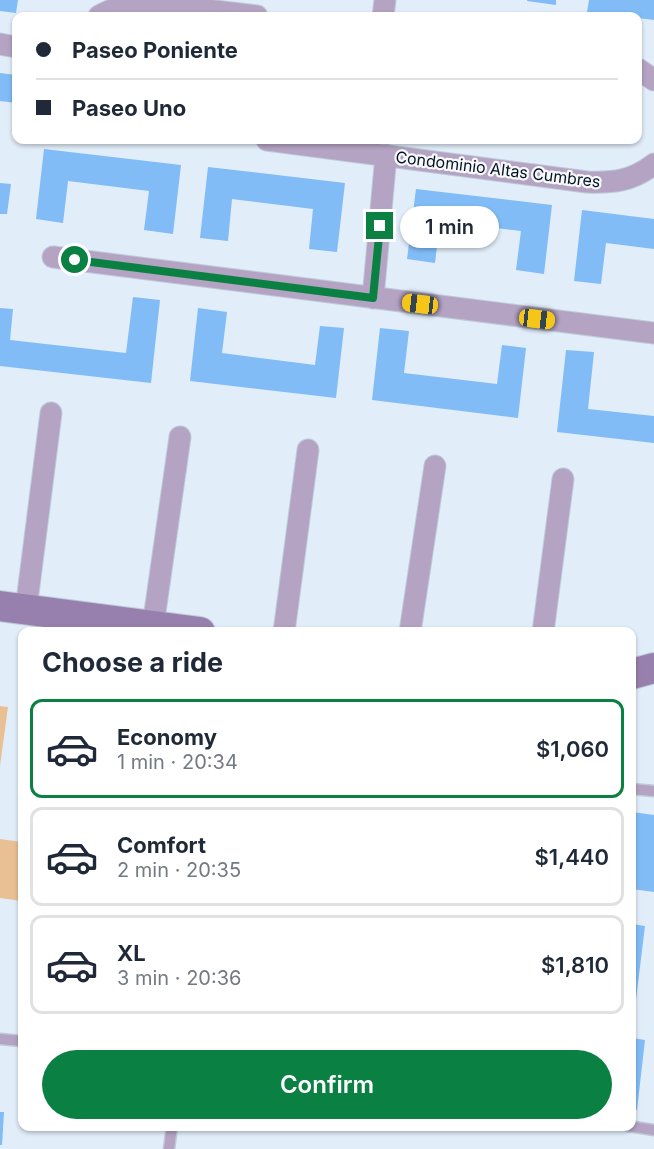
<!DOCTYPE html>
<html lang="en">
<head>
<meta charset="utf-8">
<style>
	:root { --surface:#fff; --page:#f2f2f3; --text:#1f2937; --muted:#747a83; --line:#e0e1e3; --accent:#0b8043 }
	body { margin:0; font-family:Inter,sans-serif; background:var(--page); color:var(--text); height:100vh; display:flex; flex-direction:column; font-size:22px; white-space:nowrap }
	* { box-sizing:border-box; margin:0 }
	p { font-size:20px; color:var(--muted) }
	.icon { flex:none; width:33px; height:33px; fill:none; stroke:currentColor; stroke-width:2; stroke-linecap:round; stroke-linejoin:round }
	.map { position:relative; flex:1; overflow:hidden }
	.sheet { position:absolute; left:18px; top:627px; width:618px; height:504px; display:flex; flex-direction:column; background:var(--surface); border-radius:12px; box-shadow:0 2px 4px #0004 }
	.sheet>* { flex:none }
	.guide { position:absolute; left:12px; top:12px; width:630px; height:132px; border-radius:12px; box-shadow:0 2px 4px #0004; display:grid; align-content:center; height:132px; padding:0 24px; background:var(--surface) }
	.end { position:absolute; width:27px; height:27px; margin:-14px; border:8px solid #0b8043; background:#fff; box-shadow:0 0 0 3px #fff }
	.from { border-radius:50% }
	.bubble { position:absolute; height:42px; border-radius:21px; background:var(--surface); box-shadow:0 2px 4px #0004; font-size:20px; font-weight:600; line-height:42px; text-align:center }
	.car { position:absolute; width:18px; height:36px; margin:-18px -9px; border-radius:8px; box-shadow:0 0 4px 2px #0007; background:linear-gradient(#f5c518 24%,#345 0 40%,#f5c518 0 76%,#345 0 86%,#f5c518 0) }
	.guide b { display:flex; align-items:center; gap:21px; height:57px; font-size:22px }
	.guide b+b { border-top:2px solid var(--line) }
	.guide i { width:15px; height:15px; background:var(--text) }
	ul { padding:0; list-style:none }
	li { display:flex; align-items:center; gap:18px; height:99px; margin:0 12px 9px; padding:0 12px; border:3px solid var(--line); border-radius:12px }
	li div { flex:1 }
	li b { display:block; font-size:22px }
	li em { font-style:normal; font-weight:600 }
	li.active { border-color:var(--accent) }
	li>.icon { width:54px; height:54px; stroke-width:1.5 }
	h2 { padding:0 24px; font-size:27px; line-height:72px }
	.action { display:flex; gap:12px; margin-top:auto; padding:12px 24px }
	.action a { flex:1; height:69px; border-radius:36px; background:var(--accent); color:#fff; font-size:24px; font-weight:600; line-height:69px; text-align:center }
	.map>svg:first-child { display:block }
	.green { fill:#e9c094 }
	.building { fill:#81bcf6 }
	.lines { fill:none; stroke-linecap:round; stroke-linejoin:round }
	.lane-casing { stroke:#bdcad8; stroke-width:13 }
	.street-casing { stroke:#bdcad8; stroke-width:23 }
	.secondary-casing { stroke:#bdcad8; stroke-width:32 }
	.lane { stroke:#b4a3c3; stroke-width:10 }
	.street { stroke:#b4a3c3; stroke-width:21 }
	.secondary { stroke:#9880ae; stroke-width:30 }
	.route { stroke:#0b8043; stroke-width:8 }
	.labels { text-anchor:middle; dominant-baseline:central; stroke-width:4.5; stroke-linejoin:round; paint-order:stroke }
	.street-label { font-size:16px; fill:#001429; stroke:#f8f8f8 }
</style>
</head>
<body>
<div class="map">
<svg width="654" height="1149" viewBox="0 0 654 1149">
	<rect width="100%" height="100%" fill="#e1edf9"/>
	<!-- green -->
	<path class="green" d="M0,706L8,707L0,766Z
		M0,839L22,842V901L0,898Z"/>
	<!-- building -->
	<path class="building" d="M0,0H18L16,13L0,11Z
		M527,0H556V5L527,1Z
		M589,0H654V20L638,18V16L587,12Z
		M0,73L16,75V103L0,101Z
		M44,149L181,165L173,234L144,230L149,191L68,181L63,223L36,219Z
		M208,167L345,183L337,252L309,249L313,209L232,199L228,241L200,238Z
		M0,183L11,184L7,214H0Z
		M416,189L552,205L544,274L516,270L521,231L440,221L435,263L407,259Z
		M582,210L654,219V249L606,243L601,284L574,281Z
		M133,297L160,300L151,383L0,366V308L13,309L10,340L126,353Z
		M198,308L227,312L222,353L315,365L320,326L344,328L336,398L190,381Z
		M380,328L409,331L404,373L497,384L502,345L526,348L518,418L372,400Z
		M566,350L594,352L588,409L654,416V443L557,432Z
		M632,812L654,815V892L632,889Z
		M632,924L645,926L633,1024H632Z
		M632,1038L645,1040L637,1110L632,1109Z
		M0,1112H4L2,1145H0Z"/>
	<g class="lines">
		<!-- lane casing -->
		<g class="lane-casing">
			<path id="lane" d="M632,789L654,791
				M0,1039L22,1041
				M628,1126L654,1130
				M169,1149L172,1126"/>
		</g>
		<!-- street casing -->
		<g class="street-casing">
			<path id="street" d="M99,16C115,7 130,3 149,3L257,16
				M383,16L385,0
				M0,44L16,47
				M638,69L654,80
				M267,140L587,182C614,183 632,181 654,164
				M53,257L654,333
				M373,298L386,155
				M26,609L51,413
				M153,626L180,437
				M284,632L308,450
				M410,632L435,466
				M543,632L563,479"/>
		</g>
		<!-- secondary casing -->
		<g class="secondary-casing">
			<path id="secondary" d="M0,606L200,632
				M632,674L654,668"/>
		</g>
		<!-- lane -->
		<use href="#lane" class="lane"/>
		<!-- street -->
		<use href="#street" class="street"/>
		<!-- secondary -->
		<use href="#secondary" class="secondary"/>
	</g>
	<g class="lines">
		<!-- route -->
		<path class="route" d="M75,260L373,298L380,226"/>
	</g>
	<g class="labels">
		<!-- street labels -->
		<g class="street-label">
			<text transform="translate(498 169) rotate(7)">Condominio Altas Cumbres</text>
		</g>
	</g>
</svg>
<i class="end from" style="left:75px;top:260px"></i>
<i class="end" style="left:380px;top:226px"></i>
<div class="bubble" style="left:400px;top:206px;width:99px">1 min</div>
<i class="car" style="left:420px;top:304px;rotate:277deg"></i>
<i class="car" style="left:537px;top:319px;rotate:97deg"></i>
<div class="guide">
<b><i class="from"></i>Paseo Poniente</b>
<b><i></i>Paseo Uno</b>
</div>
<section class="sheet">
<h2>Choose a ride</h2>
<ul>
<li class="active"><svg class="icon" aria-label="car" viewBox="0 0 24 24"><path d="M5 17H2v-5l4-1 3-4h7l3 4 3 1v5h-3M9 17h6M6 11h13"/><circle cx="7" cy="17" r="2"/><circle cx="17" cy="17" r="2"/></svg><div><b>Economy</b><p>1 min · 20:34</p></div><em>$1,060</em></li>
<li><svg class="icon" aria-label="car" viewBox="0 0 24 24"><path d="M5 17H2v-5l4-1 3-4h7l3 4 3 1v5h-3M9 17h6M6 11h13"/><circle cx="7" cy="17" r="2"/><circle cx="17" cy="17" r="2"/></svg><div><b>Comfort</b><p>2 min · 20:35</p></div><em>$1,440</em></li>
<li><svg class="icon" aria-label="car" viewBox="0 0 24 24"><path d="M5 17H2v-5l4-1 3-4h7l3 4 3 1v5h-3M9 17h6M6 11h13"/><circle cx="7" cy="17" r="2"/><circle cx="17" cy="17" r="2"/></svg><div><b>XL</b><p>3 min · 20:36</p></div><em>$1,810</em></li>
</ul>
<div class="action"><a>Confirm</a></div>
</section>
</div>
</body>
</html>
